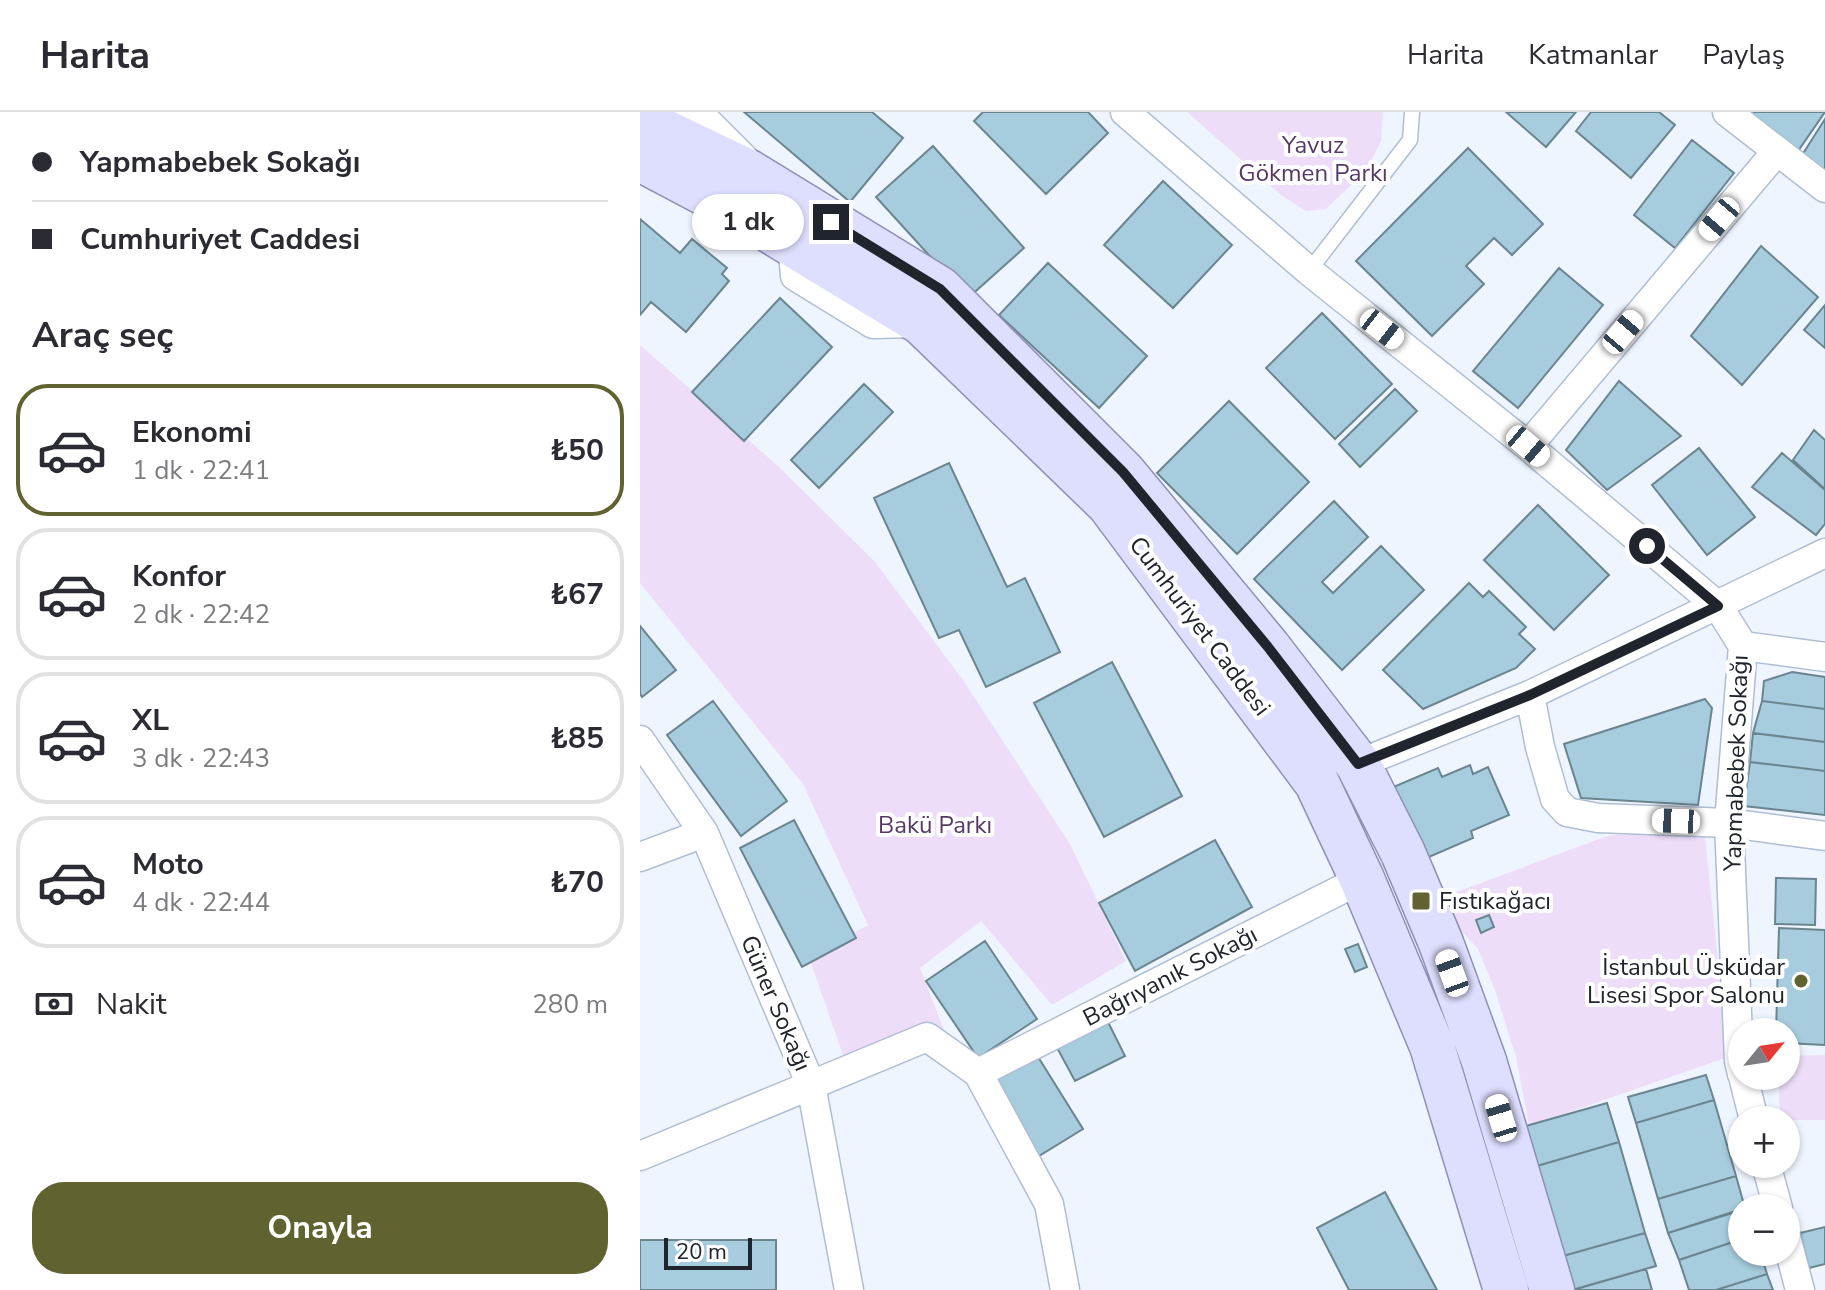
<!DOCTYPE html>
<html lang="tr">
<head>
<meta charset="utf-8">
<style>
	:root { --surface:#fff; --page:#f7f7f7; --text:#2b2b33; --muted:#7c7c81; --line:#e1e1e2; --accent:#606230 }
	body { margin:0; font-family:"Nunito Sans",sans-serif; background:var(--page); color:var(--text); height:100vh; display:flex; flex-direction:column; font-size:30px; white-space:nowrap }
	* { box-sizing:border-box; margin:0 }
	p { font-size:26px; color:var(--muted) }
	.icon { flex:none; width:44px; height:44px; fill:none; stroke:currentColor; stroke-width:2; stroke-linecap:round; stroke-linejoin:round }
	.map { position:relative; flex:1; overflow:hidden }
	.panel { display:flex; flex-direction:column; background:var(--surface); width:640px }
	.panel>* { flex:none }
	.hud { display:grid; align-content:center; height:176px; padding:0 32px; background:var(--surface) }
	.needle { width:52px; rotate:60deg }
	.controls { position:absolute; left:1088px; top:906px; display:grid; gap:16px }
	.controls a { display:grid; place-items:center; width:72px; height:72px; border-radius:50%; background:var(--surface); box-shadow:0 2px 6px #0004; font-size:40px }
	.scale { position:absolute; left:24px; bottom:20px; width:88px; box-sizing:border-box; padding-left:8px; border:4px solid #20252d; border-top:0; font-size:22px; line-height:28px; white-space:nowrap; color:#20252d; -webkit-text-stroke:6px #fff; paint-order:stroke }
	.end { position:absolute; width:36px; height:36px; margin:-18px; border:10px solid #20252d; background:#fff; box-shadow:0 0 0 4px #fff }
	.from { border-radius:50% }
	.bubble { position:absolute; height:56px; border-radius:28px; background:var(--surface); box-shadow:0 2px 6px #0004; font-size:26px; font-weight:700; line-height:56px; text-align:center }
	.car { position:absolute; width:24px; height:48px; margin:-24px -12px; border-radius:10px; box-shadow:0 0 6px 2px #0007; background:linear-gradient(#fff 24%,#345 0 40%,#fff 0 76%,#345 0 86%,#fff 0) }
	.hud b { display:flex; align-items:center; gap:28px; height:76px; font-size:30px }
	.hud b+b { border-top:2px solid var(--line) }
	.hud i { width:20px; height:20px; background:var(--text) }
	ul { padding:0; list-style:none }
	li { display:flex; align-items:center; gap:24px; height:132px; margin:0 16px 12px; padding:0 16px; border:4px solid var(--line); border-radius:32px }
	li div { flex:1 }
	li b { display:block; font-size:30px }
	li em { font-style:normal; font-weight:700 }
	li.active { border-color:var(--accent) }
	li>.icon { width:72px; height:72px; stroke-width:1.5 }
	h2 { padding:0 32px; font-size:36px; line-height:96px }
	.pay { display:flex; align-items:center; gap:20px; height:88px; padding:0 32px; font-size:30px }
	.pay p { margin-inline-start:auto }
	.primary-button { display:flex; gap:16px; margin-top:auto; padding:16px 32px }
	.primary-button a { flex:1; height:92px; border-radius:32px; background:var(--accent); color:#fff; font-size:32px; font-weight:700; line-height:92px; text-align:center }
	header { display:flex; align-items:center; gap:48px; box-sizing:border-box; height:112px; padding:0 40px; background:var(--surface); border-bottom:2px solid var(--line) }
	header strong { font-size:38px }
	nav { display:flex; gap:44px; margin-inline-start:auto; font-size:28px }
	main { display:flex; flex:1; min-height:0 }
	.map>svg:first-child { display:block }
	.green { fill:#eeddf9 }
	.building { fill:#a6ccdd; stroke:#6b8590; stroke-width:2 }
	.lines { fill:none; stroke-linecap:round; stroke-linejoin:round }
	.lane-casing { stroke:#afbed3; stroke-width:17 }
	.street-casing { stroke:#afbed3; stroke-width:31 }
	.secondary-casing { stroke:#afbed3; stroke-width:43 }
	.primary-casing { stroke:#8d90b4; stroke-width:47 }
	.lane { stroke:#fff; stroke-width:14 }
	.street { stroke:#fff; stroke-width:28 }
	.secondary { stroke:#fff; stroke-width:40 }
	.primary { stroke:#dedffe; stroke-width:44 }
	.route { stroke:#20252d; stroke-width:10 }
	.poi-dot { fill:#606230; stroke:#fff; stroke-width:3 }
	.labels { text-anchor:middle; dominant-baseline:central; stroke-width:8; stroke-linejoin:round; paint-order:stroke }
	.park-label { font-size:24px; fill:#563a65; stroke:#fff }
	.street-label { font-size:24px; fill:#20252d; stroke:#fff }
	.poi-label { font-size:24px; fill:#20252d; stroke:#fff; text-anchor:start }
</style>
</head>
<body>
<header>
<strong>Harita</strong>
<nav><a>Harita</a><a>Katmanlar</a><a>Paylaş</a></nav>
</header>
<main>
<section class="panel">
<div class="hud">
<b><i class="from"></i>Yapmabebek Sokağı</b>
<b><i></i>Cumhuriyet Caddesi</b>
</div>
<h2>Araç seç</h2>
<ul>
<li class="active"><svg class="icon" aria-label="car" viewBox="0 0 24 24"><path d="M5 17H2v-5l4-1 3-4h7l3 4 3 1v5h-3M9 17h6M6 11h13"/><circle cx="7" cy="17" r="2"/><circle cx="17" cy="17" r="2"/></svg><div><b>Ekonomi</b><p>1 dk · 22:41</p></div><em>₺50</em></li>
<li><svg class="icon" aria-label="car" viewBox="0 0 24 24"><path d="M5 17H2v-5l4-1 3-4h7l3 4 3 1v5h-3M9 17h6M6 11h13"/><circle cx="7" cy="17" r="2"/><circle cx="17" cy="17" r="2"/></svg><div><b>Konfor</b><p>2 dk · 22:42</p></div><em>₺67</em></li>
<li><svg class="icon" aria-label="car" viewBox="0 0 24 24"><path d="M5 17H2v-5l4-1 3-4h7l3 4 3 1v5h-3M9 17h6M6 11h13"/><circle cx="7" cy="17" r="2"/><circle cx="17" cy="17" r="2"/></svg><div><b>XL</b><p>3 dk · 22:43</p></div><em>₺85</em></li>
<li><svg class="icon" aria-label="car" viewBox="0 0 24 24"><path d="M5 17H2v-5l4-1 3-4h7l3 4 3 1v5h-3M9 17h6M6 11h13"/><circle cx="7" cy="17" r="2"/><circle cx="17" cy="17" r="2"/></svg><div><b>Moto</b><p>4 dk · 22:44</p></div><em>₺70</em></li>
</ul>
<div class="pay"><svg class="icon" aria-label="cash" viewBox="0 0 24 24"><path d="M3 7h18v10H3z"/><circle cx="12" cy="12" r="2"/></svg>Nakit<p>280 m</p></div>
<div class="primary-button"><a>Onayla</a></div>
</section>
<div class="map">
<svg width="1185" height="1178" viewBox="0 0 1185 1178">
	<rect width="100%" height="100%" fill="#eff5fe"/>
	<!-- green -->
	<path class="green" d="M547,0H743L741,29L727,58L686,97L666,99L641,83Z
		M0,233L138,354L235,450L323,568L430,732L486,849L412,893L341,809L280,856L305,921L205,949L169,845L228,813L163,672L0,471Z
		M1064,715L1088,945L889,1014L876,945L855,878L838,837L818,815L803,785L967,724Z
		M1185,943V1008H1140L1139,964H1146V944Z"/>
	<!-- building -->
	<path class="building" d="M104,0H232L263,26L210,90Z
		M343,0H448L468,21L406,82L334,9Z
		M866,0H936L906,35Z
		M951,0H1019L1035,13L991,66L936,19Z
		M1101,0H1185L1158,39Z
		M1185,7V64L1159,48Z
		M1052,28L1094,61L1035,136L994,103Z
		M293,34L384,136L328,186L236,85Z
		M828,36L903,112L872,143L854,126L826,154L844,172L792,224L716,149Z
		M523,69L592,133L533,196L464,133Z
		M0,107L40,141L52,127L87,156L82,162L89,169L46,220L11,190L0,203Z
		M1121,134L1178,185L1102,273L1051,224Z
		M408,151L507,244L459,296L359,203Z
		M919,156L963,193L878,296L833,259Z
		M140,186L192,235L104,329L52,280Z
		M1185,193V236L1164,218Z
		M682,201L752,272L695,327L626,256Z
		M979,269L1041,324L967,378L926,338Z
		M224,272L253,300L179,376L151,348Z
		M755,277L777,299L720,355L699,332Z
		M589,289L669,370L597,442L517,361Z
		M1174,318L1185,328V377L1153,348Z
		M1059,336L1115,405L1067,443L1012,373Z
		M1142,341L1185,378V412L1176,423L1112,375Z
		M309,351L367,475L385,466L420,540L346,575L319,518L299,526L234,386Z
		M694,389L728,425L682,470L693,481L741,434L784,478L702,558L614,467Z
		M898,393L969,463L914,518L844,448Z
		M829,471L843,485L849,479L886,515L879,522L895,537L876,556L783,597L743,558Z
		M0,514L36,558L2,585L0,582Z
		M472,550L542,684L464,725L394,591Z
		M1152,560L1185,565V597L1122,589L1124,569Z
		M1065,587L1072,596L1058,693L941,686L924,632Z
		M73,589L147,689L101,724L27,623Z
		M1122,589L1185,597V630L1113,621Z
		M1113,621L1185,630V659L1110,650Z
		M1110,650L1185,659V703L1104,694Z
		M830,653L833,662L848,655L869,703L831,719L833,726L775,751L744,679L798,656L802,665Z
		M154,708L216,826L162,855L100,736Z
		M575,728L612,795L495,859L459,791Z
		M1136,766L1176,767L1175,813L1135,812Z
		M849,803L854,815L841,821L836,808Z
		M1139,816L1185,818V933L1146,931V920H1136Z
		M345,829L397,907L338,946L286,869Z
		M718,832L727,855L715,860L705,837Z
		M466,906L485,944L435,969L415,932Z
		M395,940L443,1017L394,1047L347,970Z
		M1066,963L1074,988L996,1011L988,985Z
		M1074,988L1096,1064L1018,1087L996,1011Z
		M967,991L979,1030L897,1054L886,1014Z
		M979,1030L1005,1121L923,1144L897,1054Z
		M1096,1064L1105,1096L1028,1121L1018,1087Z
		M745,1080L797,1178H709L677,1116Z
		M1102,1098V1127L1039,1148L1028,1121Z
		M1185,1115V1152L1169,1156L1160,1121Z
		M1005,1121L1016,1154L932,1178L923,1144Z
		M1102,1127V1140H1120L1127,1162L1076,1178H1049L1039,1148Z
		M0,1128H136V1178H0Z
		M1006,1157L1012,1178H933Z
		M1127,1162L1133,1178H1076Z"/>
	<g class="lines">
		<!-- lane casing -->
		<g class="lane-casing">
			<path id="lane" d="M669,159L770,28L772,0"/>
		</g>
		<!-- street casing -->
		<g class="street-casing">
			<path id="street" d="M485,0L669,159L888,334L1078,494L1103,534L1089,711L1099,949L1102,962
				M1087,0L1185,76
				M152,130L155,164L233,212L279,211
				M888,334L1137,39
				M1103,534L1185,545
				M890,583L900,635L915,687L927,700L958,706L1089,711L1185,724
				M0,628L64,721L171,973L209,1178
				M718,652L890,583L1185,441
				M0,745L64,721
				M338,961L722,767
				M1103,964L1114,1008
				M0,1044L287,925L338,961L409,1092L425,1178
				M1126,1052L1138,1096
				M1146,1125L1160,1178"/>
		</g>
		<!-- secondary casing -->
		<g class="secondary-casing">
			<path id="secondary" d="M49,0L100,51"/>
		</g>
		<!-- primary casing -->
		<g class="primary-casing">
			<path id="primary" d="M0,8L109,60L300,177L483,360L628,535L718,652L763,741L801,831L844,949L912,1178
				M0,47L91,95L282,211L469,392L677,671L722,767L792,934L866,1178"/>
		</g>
		<!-- lane -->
		<use href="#lane" class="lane"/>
		<!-- street -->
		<use href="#street" class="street"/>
		<!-- secondary -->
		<use href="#secondary" class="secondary"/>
		<!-- primary -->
		<use href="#primary" class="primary"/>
	</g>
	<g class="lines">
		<!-- route -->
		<path class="route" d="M191,110L300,177L483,360L628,535L718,652L890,583L1078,494L1007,434"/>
	</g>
	<!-- markers -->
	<g class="poi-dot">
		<rect x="771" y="779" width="20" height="20" rx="4"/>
		<circle cx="1161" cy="869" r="8"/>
	</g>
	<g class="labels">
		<!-- park labels -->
		<g class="park-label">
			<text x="673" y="33">Yavuz<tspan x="673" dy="28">Gökmen Parkı</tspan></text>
			<text x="295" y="713">Bakü Parkı</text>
		</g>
		<!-- street labels -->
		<g class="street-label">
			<text transform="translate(560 514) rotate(53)">Cumhuriyet Caddesi</text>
			<text transform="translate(1096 651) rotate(-88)">Yapmabebek Sokağı</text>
			<text transform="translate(530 864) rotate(-27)">Bağrıyanık Sokağı</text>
			<text transform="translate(136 891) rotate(67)">Güner Sokağı</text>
		</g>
		<!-- poi labels -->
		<g class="poi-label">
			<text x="799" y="789">Fıstıkağacı</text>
			<text x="1145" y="855" text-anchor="end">İstanbul Üsküdar<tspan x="1145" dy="28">Lisesi Spor Salonu</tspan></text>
		</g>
	</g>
</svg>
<div class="controls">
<a><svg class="needle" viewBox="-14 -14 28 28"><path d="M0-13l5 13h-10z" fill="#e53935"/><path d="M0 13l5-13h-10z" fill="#7c7c81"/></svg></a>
<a>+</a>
<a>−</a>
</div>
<div class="scale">20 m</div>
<i class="end from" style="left:1007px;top:434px"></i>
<i class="end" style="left:191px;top:110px"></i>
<div class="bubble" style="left:52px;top:82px;width:112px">1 dk</div>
<i class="car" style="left:1079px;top:107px;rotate:220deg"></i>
<i class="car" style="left:742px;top:217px;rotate:128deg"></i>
<i class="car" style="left:983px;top:220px;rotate:40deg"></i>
<i class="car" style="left:888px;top:334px;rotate:130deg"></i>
<i class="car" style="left:1036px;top:709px;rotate:272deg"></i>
<i class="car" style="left:812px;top:861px;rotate:340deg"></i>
<i class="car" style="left:861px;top:1006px;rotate:343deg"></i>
</div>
</main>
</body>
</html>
